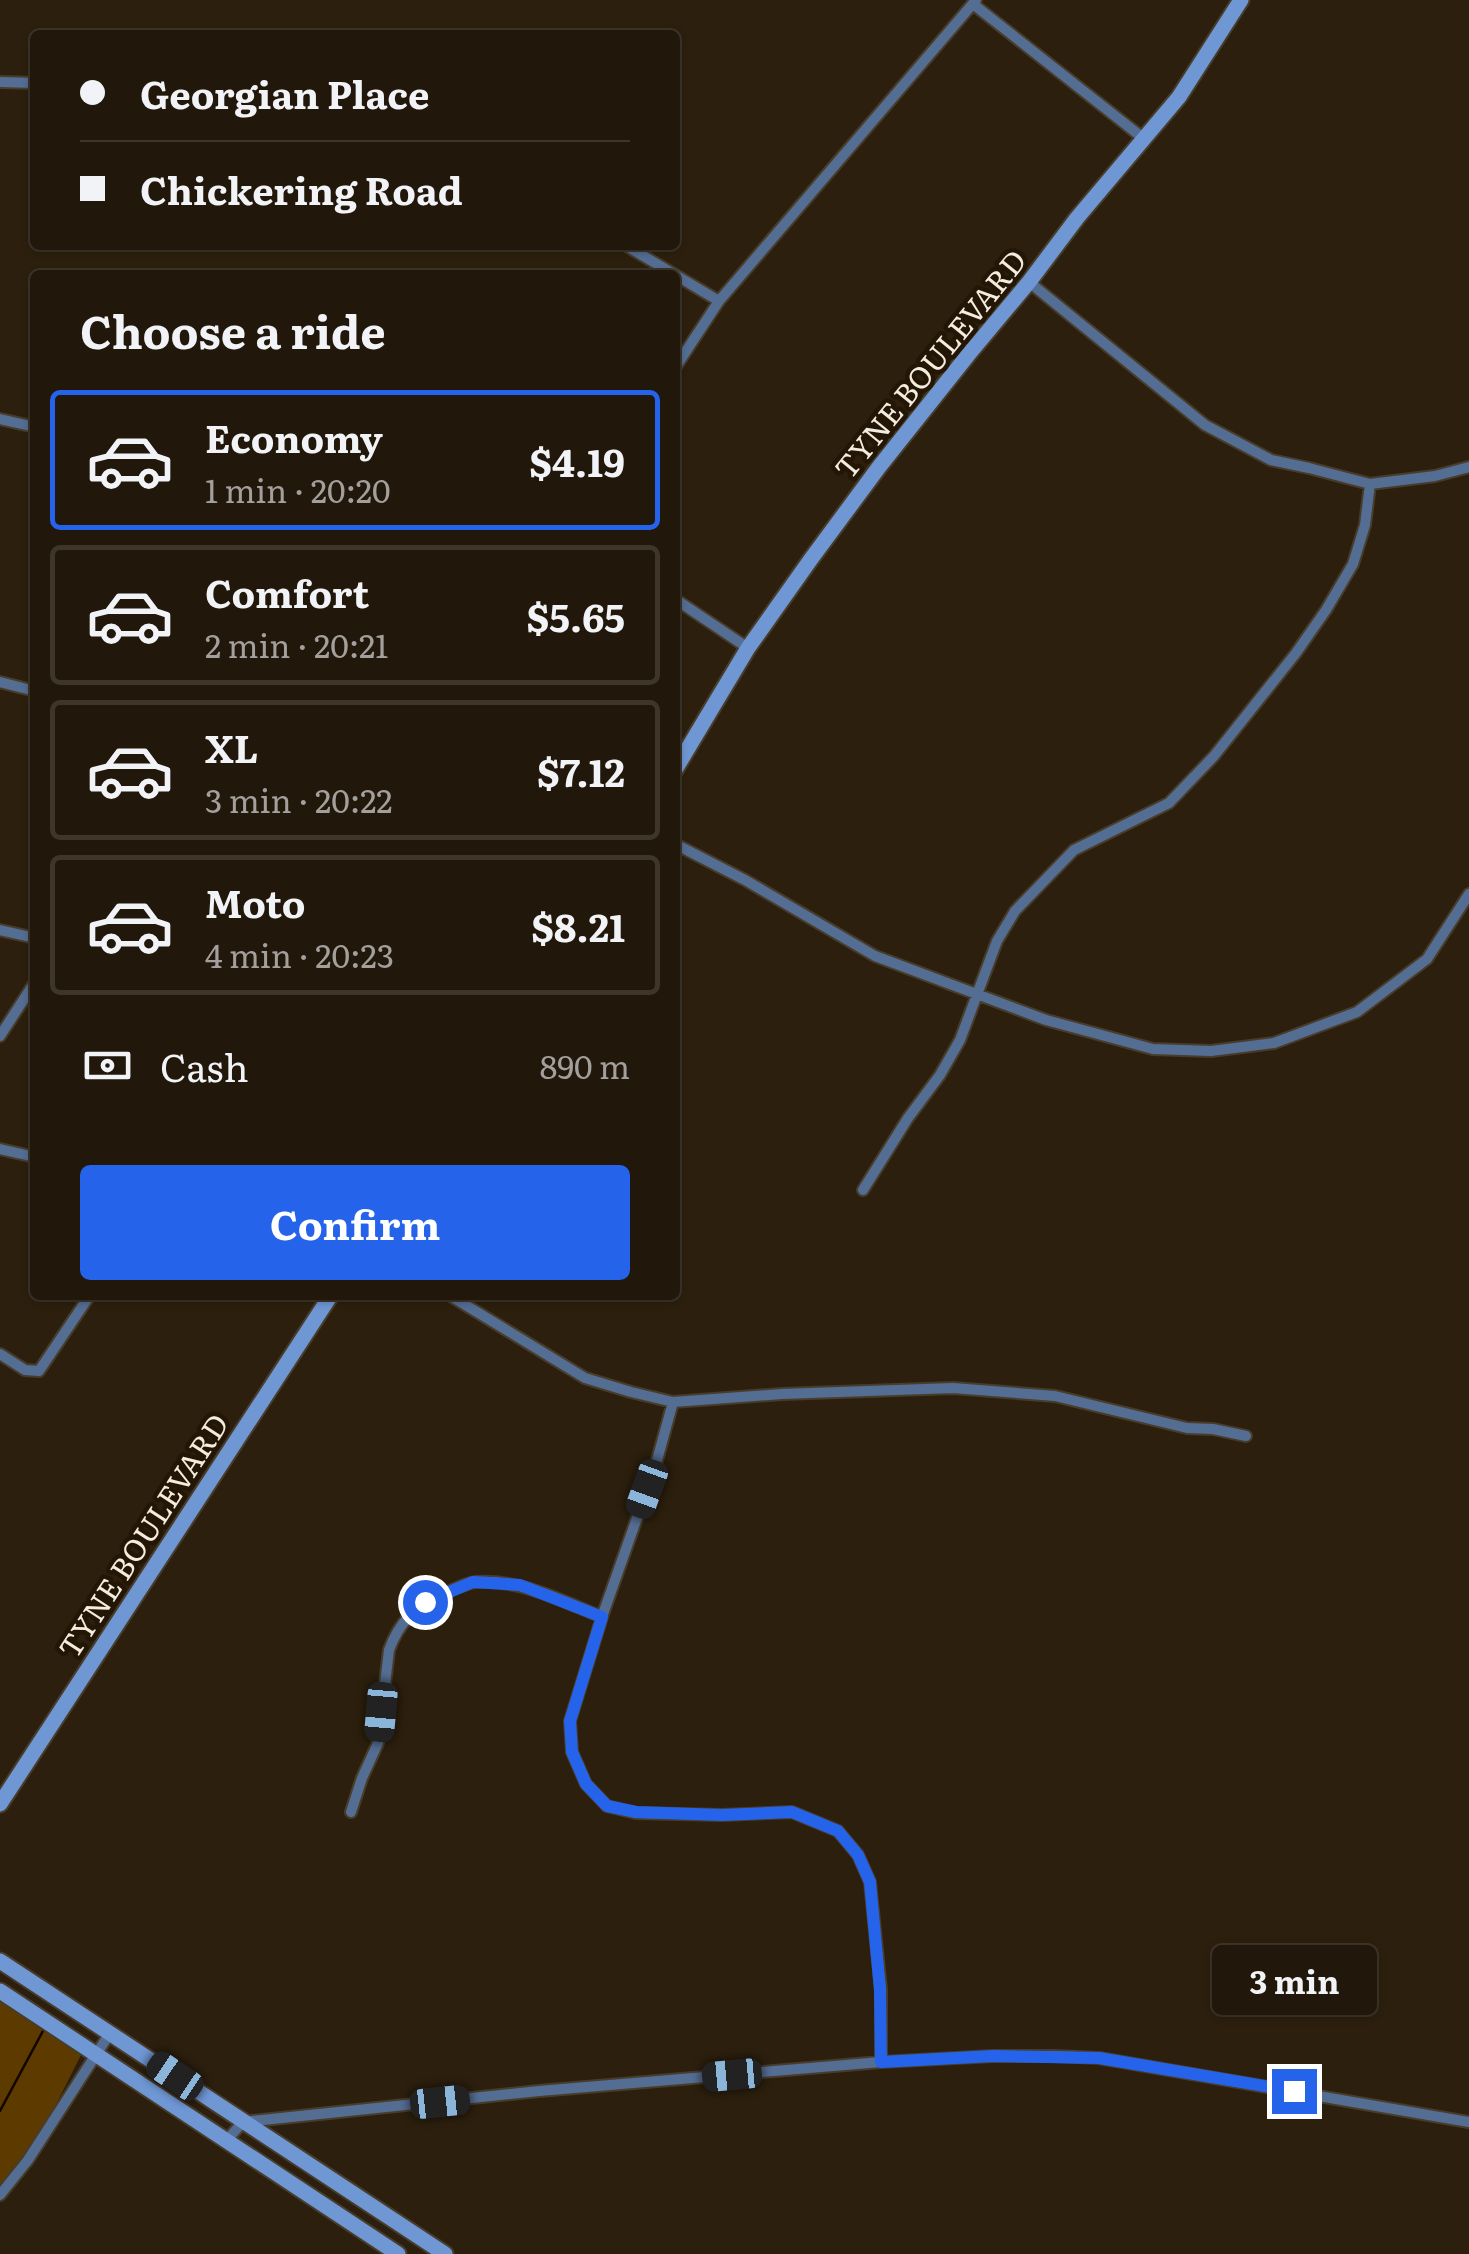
<!DOCTYPE html>
<html lang="en">
<head>
<meta charset="utf-8">
<style>
	:root { --surface:#21170a; --page:#2d2418; --text:#f1f3f6; --muted:#a29f9c; --line:#3e362b; --accent:#2563eb }
	body { margin:0; font-family:Literata,serif; background:var(--page); color:var(--text); height:100vh; display:flex; flex-direction:column; font-size:38px; white-space:nowrap }
	* { box-sizing:border-box; margin:0 }
	p { font-size:32px; color:var(--muted) }
	.icon { flex:none; width:55px; height:55px; fill:none; stroke:currentColor; stroke-width:2; stroke-linecap:round; stroke-linejoin:round }
	.map { position:relative; flex:1; overflow:hidden }
	.panel { position:absolute; left:30px; top:270px; width:650px; height:1030px; display:flex; flex-direction:column; background:var(--surface); border-radius:10px; box-shadow:0 2px 8px #0004,0 0 0 2px var(--line) }
	.panel>* { flex:none }
	.banner { position:absolute; left:30px; top:30px; width:650px; height:220px; border-radius:10px; box-shadow:0 2px 8px #0004,0 0 0 2px var(--line); display:grid; align-content:center; height:220px; padding:0 50px; background:var(--surface) }
	.end { position:absolute; width:45px; height:45px; margin:-22px; border:12px solid #2563eb; background:#fff; box-shadow:0 0 0 5px #fff }
	.from { border-radius:50% }
	.bubble { position:absolute; height:70px; border-radius:10px; background:var(--surface); box-shadow:0 2px 8px #0004,0 0 0 2px var(--line); font-size:32px; font-weight:700; line-height:70px; text-align:center }
	.car { position:absolute; width:30px; height:60px; margin:-30px -15px; border-radius:12px; box-shadow:0 0 8px 2px #0007; background:linear-gradient(#222 24%,#8ab4d8 0 40%,#222 0 76%,#8ab4d8 0 86%,#222 0) }
	.banner b { display:flex; align-items:center; gap:35px; height:95px; font-size:38px }
	.banner b+b { border-top:2px solid var(--line) }
	.banner i { width:25px; height:25px; background:var(--text) }
	ul { padding:0; list-style:none }
	li { display:flex; align-items:center; gap:30px; height:140px; margin:0 20px 15px; padding:0 30px; border:5px solid var(--line); border-radius:10px }
	li div { flex:1 }
	li b { display:block; font-size:38px }
	li em { font-style:normal; font-weight:700 }
	li.current { border-color:var(--accent) }
	li>.icon { width:90px; height:90px; stroke-width:1.5 }
	h2 { padding:0 50px; font-size:45px; line-height:120px }
	.pay { display:flex; align-items:center; gap:25px; height:110px; padding:0 50px; font-size:38px }
	.pay p { margin-inline-start:auto }
	.cta { display:flex; gap:20px; margin-top:auto; padding:20px 50px }
	.cta a { flex:1; height:115px; border-radius:10px; background:var(--accent); color:#fff; font-size:40px; font-weight:700; line-height:115px; text-align:center }
	.map>svg:first-child { display:block }
	.green { fill:#5d3b00 }
	.lines { fill:none; stroke-linecap:round; stroke-linejoin:round }
	.stream { stroke:#130700; stroke-width:2.5 }
	.street-casing { stroke:#483c2b; stroke-width:14 }
	.secondary-casing { stroke:#483c2b; stroke-width:19 }
	.street { stroke:#546d93; stroke-width:10 }
	.secondary { stroke:#6f97d4; stroke-width:15 }
	.route { stroke:#2563eb; stroke-width:12 }
	.labels { text-anchor:middle; dominant-baseline:central; stroke-width:9; stroke-linejoin:round; paint-order:stroke }
	.street-label { font-size:30px; fill:#f5ece0; stroke:#231605 }
</style>
</head>
<body>
<div class="map">
<svg width="1469" height="2254" viewBox="0 0 1469 2254">
	<rect width="100%" height="100%" fill="#2c1f0d"/>
	<!-- green -->
	<path class="green" d="M0,2001L82,2053L28,2160L0,2195Z"/>
	<g class="lines">
		<!-- stream -->
		<path class="stream" d="M0,2111L44,2029"/>
		<!-- street casing -->
		<g class="street-casing">
			<path id="street" d="M973,4L1143,138
				M0,82L35,83
				M625,245L719,301
				M1029,282L1205,425L1271,460L1309,468L1370,484L1435,476L1469,467
				M675,368L719,301L976,0
				M0,419L35,427
				M675,599L748,648
				M0,682L35,691
				M675,844L745,880L875,956L1046,1020L1153,1049L1211,1051L1274,1043L1357,1012L1427,959L1469,894
				M0,930L35,938
				M0,1036L35,982
				M0,1149L35,1157
				M863,1190L908,1118L940,1075L960,1040L997,941L1015,911L1074,850L1169,803L1214,756L1296,653L1326,610L1353,564L1365,525L1370,484
				M449,1295L585,1378L631,1392L673,1402L782,1394L953,1388L1055,1396L1187,1428L1213,1429L1246,1436
				M0,1354L25,1370L39,1371L90,1295
				M673,1402L656,1464L602,1617L570,1721L572,1752L586,1784L607,1806L636,1813L722,1815L792,1812L838,1831L858,1855L870,1882L881,1990V2062
				M351,1812L362,1778L378,1743L389,1650C399,1623 414,1607 440,1596C451,1591 464,1583 476,1582C521,1579 562,1601 602,1617
				M226,2141L243,2122L539,2091L881,2062L993,2056H1055L1099,2058L1469,2122
				M0,2195L28,2160L110,2033"/>
		</g>
		<!-- secondary casing -->
		<g class="secondary-casing">
			<path id="secondary" d="M675,770L748,648L811,559L879,467L968,355L1029,282L1077,218L1179,97L1241,0
				M0,1804L331,1295
				M0,1961L445,2254
				M0,1991L398,2254"/>
		</g>
		<!-- street -->
		<use href="#street" class="street"/>
		<!-- secondary -->
		<use href="#secondary" class="secondary"/>
	</g>
	<g class="lines">
		<!-- route -->
		<path class="route" d="M425,1602L473,1582L520,1585L602,1617L570,1721L572,1752L586,1784L607,1806L636,1812L722,1815L792,1812L838,1831L858,1855L870,1882L880,1990L881,2062L993,2056L1099,2058L1294,2091"/>
	</g>
	<g class="labels">
		<!-- street labels -->
		<g class="street-label">
			<text transform="translate(929 363) rotate(-51)">TYNE BOULEVARD</text>
			<text transform="translate(142 1535) rotate(-57)">TYNE BOULEVARD</text>
		</g>
	</g>
</svg>
<i class="end from" style="left:425px;top:1602px"></i>
<i class="end" style="left:1294px;top:2091px"></i>
<div class="bubble" style="left:1212px;top:1945px;width:165px">3 min</div>
<i class="car" style="left:647px;top:1489px;rotate:200deg"></i>
<i class="car" style="left:381px;top:1712px;rotate:185deg"></i>
<i class="car" style="left:732px;top:2075px;rotate:265deg"></i>
<i class="car" style="left:175px;top:2076px;rotate:304deg"></i>
<i class="car" style="left:440px;top:2102px;rotate:84deg"></i>
<div class="banner">
<b><i class="from"></i>Georgian Place</b>
<b><i></i>Chickering Road</b>
</div>
<section class="panel">
<h2>Choose a ride</h2>
<ul>
<li class="current"><svg class="icon" aria-label="car" viewBox="0 0 24 24"><path d="M5 17H2v-5l4-1 3-4h7l3 4 3 1v5h-3M9 17h6M6 11h13"/><circle cx="7" cy="17" r="2"/><circle cx="17" cy="17" r="2"/></svg><div><b>Economy</b><p>1 min · 20:20</p></div><em>$4.19</em></li>
<li><svg class="icon" aria-label="car" viewBox="0 0 24 24"><path d="M5 17H2v-5l4-1 3-4h7l3 4 3 1v5h-3M9 17h6M6 11h13"/><circle cx="7" cy="17" r="2"/><circle cx="17" cy="17" r="2"/></svg><div><b>Comfort</b><p>2 min · 20:21</p></div><em>$5.65</em></li>
<li><svg class="icon" aria-label="car" viewBox="0 0 24 24"><path d="M5 17H2v-5l4-1 3-4h7l3 4 3 1v5h-3M9 17h6M6 11h13"/><circle cx="7" cy="17" r="2"/><circle cx="17" cy="17" r="2"/></svg><div><b>XL</b><p>3 min · 20:22</p></div><em>$7.12</em></li>
<li><svg class="icon" aria-label="car" viewBox="0 0 24 24"><path d="M5 17H2v-5l4-1 3-4h7l3 4 3 1v5h-3M9 17h6M6 11h13"/><circle cx="7" cy="17" r="2"/><circle cx="17" cy="17" r="2"/></svg><div><b>Moto</b><p>4 min · 20:23</p></div><em>$8.21</em></li>
</ul>
<div class="pay"><svg class="icon" aria-label="cash" viewBox="0 0 24 24"><path d="M3 7h18v10H3z"/><circle cx="12" cy="12" r="2"/></svg>Cash<p>890 m</p></div>
<div class="cta"><a>Confirm</a></div>
</section>
</div>
</body>
</html>
